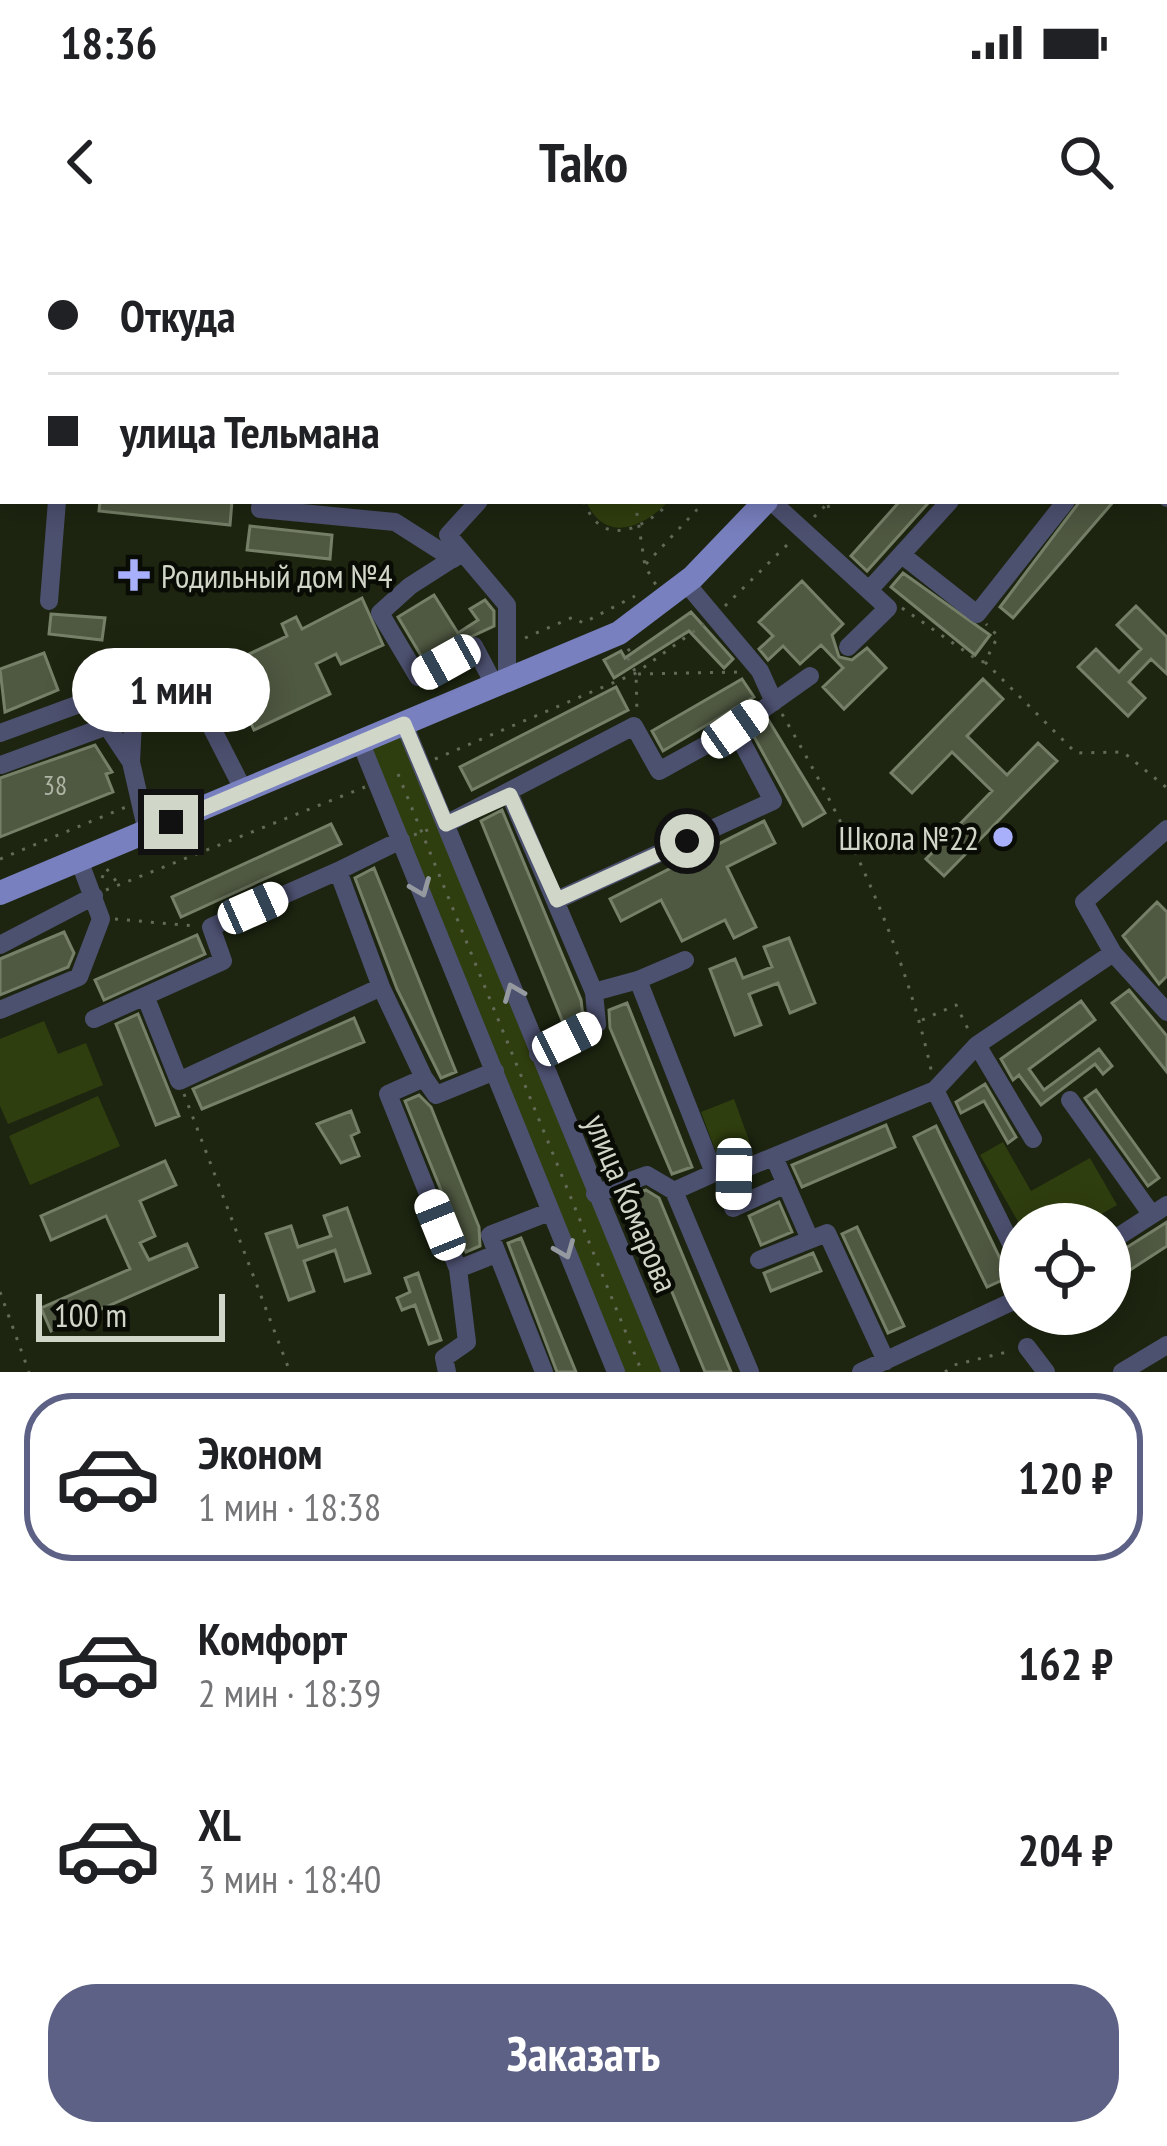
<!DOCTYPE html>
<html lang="ru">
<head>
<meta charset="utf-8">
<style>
	:root { --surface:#fff; --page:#f6f6f6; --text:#202124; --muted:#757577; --line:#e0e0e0; --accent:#5d6185 }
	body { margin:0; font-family:"PT Sans Narrow",sans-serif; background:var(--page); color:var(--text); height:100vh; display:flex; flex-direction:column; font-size:45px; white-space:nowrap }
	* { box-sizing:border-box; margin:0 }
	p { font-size:39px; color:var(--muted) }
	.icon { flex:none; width:66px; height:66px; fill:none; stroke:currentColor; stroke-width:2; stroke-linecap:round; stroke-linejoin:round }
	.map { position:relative; height:1132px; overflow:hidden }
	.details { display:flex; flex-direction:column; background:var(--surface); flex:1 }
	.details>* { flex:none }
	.hud { position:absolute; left:0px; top:0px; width:1167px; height:264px; box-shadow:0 6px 30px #0003; display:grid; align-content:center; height:264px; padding:0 48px; background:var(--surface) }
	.fabs { position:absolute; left:999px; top:963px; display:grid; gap:24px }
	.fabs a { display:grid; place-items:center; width:132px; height:132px; border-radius:50%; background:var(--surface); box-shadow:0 6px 30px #0003; font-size:60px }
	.scale { position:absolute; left:36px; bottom:30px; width:189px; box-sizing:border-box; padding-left:12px; border:6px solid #d0d6c8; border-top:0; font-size:33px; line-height:42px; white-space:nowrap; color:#d0d6c8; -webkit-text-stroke:9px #090c05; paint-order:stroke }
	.end { position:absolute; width:54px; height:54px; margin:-27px; border:15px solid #d0d6c8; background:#111; box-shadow:0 0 0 6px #111 }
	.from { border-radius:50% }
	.bubble { position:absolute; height:84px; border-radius:42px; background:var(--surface); box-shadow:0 6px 30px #0003; font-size:39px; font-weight:700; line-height:84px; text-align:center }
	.car { position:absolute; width:36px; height:72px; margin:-36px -18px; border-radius:15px; box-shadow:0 0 9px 3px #0007; background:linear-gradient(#fff 24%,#345 0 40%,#fff 0 76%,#345 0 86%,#fff 0) }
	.hud b { display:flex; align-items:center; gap:42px; height:114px; font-size:45px }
	.hud b+b { border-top:3px solid var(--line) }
	.hud i { width:30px; height:30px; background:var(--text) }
	ul { padding:21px 0 0; list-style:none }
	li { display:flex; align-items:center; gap:36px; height:168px; margin:0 24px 18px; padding:0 24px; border:6px solid transparent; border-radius:48px }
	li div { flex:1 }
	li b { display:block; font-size:45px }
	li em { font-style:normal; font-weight:700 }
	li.active { border-color:var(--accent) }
	li>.icon { width:108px; height:108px; stroke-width:1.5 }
	.button { display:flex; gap:24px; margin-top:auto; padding:24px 48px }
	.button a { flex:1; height:138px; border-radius:48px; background:var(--accent); color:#fff; font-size:48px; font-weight:700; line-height:138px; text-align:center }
	.status { display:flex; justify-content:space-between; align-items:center; height:84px; padding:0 60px; background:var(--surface); direction:ltr }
	.status svg { height:33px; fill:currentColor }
	header { display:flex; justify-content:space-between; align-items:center; height:156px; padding:0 48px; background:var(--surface); font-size:54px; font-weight:700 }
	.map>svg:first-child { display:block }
	.green { fill:#2f3e0e }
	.building { fill:#4f5841; stroke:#768068; stroke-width:3 }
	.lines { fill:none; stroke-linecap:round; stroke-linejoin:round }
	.path { stroke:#636a58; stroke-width:3; stroke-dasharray:3 9; stroke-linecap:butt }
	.minor { stroke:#4d5170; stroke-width:18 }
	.major { stroke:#7980bf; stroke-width:24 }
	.oneway { stroke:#959aa0 }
	.route { stroke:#d0d6c8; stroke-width:15 }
	.poi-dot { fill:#a8b0fc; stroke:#090c05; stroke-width:4.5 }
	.labels { text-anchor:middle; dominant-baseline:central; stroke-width:9; stroke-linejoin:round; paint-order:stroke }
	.number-label { font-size:27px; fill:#b0b6a6 }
	.poi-label { font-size:33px; fill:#d0d6c8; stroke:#090c05; text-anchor:start }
	.street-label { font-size:33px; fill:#d0d6c8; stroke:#090c05 }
</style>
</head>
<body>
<div class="status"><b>18:36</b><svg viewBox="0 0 49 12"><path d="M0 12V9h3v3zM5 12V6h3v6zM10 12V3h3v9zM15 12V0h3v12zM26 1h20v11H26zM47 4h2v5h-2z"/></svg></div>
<header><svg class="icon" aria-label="back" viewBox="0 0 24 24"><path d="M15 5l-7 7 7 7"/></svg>Tako<svg class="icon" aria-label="search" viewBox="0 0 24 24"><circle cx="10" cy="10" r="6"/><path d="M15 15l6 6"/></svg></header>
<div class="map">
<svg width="1167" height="1132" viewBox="0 0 1167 1132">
	<rect width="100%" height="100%" fill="#1d2510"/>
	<!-- green -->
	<path class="green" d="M586,261H669C644,287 605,305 586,261Z
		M404,484L671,1132H616L360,501Z
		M44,781L58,814L86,803L103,845L8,884L0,866V799Z
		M98,856L120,906L30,945L9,896Z
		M734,859L750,903L717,915L701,872Z
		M1003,902L1031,951L1090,918L1117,965L1084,984L1020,985L980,915Z"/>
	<!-- building -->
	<path class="building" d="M100,261H232L230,285L99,271Z
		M900,261H930L867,331L851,316Z
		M1114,261L1013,378L1000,367L1080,261Z
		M250,286L332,295L330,319L247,310Z
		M903,333L990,395L975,415L891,347Z
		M802,341L843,384L832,395L839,417L852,420L867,408L886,428L844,469L823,447L843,428L821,405L800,424L783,406L768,420L759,409L773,396L759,382Z
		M434,355L458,393L478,380L470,369L485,360L494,371V386L423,419L398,377Z
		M362,358L383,405L341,424L336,414L316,424L330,454L254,490L245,470L234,475L224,454L235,449L224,426L287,396L282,384L296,377L302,389Z
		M1136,366L1167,397V434L1151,419L1129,442L1145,458L1128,476L1078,427L1096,409L1119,432L1141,409L1117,385Z
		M691,372L733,419L724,428L689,391L614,438L604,420L621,411L625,418Z
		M51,374L105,378L102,400L49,394Z
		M44,413L58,450L5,472L0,429Z
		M742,439L754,457L663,511L652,491Z
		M983,439L1003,459L967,496L1007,535L1038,503L1057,521L944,636L926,619L992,551L952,512L912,553L891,533Z
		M616,447L628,470L472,550L460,527Z
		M769,481L825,573L803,586L752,493Z
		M95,505L112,532L106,534L113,552L0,597V538Z
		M502,570L581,760L583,776L564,785L481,581Z
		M764,581L775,603L727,627L756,687L734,698L725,680L682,701L661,660L621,681L610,659Z
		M331,584L341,604L181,677L172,657Z
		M374,628L456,832L441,838L397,749L355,638Z
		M1157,662L1167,672V736L1159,744L1123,696Z
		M64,692L74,713L68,727L0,755V719Z
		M197,695L205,714L104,760L95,740Z
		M789,698L815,763L790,773L778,743L749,754L761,785L735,795L710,729L735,719L743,738L772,727L764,707Z
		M1129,750L1167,796V832L1112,763Z
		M1081,761L1095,780L1029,829L1044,850L1099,809L1112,826L1103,834L1095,824L1041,865L1019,835L1013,840L1001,819Z
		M627,763L692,927L672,934L610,788L609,770Z
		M138,774L179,876L156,885L116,784Z
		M354,778L364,802L202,869L193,849Z
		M985,844L1016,897L1008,903L984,861L961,873L956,862Z
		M1096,850L1159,938L1148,946L1085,858Z
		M419,855L431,867L479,987L480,1006L466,1012L405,861Z
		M351,871L359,892L351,896L359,916L341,923L317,884Z
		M886,885L895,907L802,947L792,925Z
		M936,886L1009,1037L987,1047L914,897Z
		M165,921L176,945L140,961L155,996L140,1003L149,1020L187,1004L197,1027L51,1091L41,1068L130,1029L106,976L51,1000L41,976Z
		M646,950L659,958L731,1132H705L632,955Z
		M779,962L792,992L761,1005L749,976Z
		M347,968L370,1033L345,1041L335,1010L304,1021L314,1051L289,1060L266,994L291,986L298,1007L331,996L324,976Z
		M1167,982V1006L1110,1043V1018Z
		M857,987L904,1086L888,1093L842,994Z
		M521,998L576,1132H557L508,1003Z
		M813,1013L821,1031L771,1051L764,1033Z
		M418,1033L441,1100L429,1104L415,1065L402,1070L397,1058L410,1052L405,1038Z"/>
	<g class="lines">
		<!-- path -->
		<path class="path" d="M584,261C601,311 646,288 671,261
			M635,261L645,326L656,345
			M827,267L843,261
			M814,277L830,261
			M646,324L705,261
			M725,366L791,301
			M902,368L979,421L985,422L998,396L986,384
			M525,398L573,377L583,383L635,356
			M630,409L625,413L636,433L637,473
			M985,422L1076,513L1123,512L1167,548
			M638,434L742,432
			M782,474C847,585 905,707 932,834
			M435,519L636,433L704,384
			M398,534L642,1132
			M414,595L433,588
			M0,619L126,567
			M102,638L106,628L119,645
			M106,650L365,547
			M115,679L195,686
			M922,780L956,765L970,793
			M184,854L290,1132
			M0,1052L29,1132
			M945,1132L954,1125L1011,1111"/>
		<!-- minor -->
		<path class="minor" d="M98,0V3
			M435,0L441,3
			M868,0L871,3
			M1102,0L1105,3
			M1144,0L1147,3
			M199,3V0
			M301,3L303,0
			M551,3L555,0
			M574,3V0
			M1164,20L1167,23
			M1164,59L1167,62
			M0,70L3,77
			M1164,173L1167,170
			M1164,191L1167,194
			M0,193L3,192
			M1164,255L1167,258
			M261,261L260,269L395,282L453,319L460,314
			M479,261L448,295L507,365V441
			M771,261L888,368L848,407
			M460,314L410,346L380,373L418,437L474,406L495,446
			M902,315L977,374L1066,261
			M686,343L760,431L774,462
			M870,349L950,261
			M49,361L57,261
			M196,457L244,551
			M404,484L671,1132
			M0,493L112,452L133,481L131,522
			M360,501L616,1132
			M1,525L107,486L131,522L147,592
			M510,555L594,752L597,784L538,814
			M446,584L634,486L659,531L735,489L810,436
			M1167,589L1084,662L1113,713L1167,772
			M401,600L338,631L381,747L424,838L388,854L458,1029L496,1014
			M557,660L773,561L735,489
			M0,705L94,656
			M638,740L685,720
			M594,752L638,740L714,933L674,951
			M146,758L179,841L381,747
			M0,770L79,737L101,679L79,620
			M94,779L223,721L211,687L338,631
			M424,838L436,855L495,831
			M935,850L1020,1022
			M1070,860L1152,975
			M1033,899L977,805L1113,713
			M774,917L809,997
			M714,933H734L935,850L977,805
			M734,933L733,968L786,944
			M595,954L647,935L674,951L750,1132
			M1110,1002L1167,965
			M759,1020L827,993L886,1121
			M1027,1107L1046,1132
			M447,1132L444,1118L467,1102L458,1029
			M544,1132L490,995L549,972
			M861,1132L1020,1058
			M1122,1132L1167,1105"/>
		<!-- major -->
		<path class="major" d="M995,3L998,0
			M0,653L619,393L693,337L766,261"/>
	</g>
	<!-- one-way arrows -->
	<defs><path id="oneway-chevron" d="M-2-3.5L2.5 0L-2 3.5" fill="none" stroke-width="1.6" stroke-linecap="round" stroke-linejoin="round" transform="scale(3)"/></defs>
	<g class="oneway">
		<use href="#oneway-chevron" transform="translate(421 648) rotate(68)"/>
		<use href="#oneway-chevron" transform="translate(513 752) rotate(-112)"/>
		<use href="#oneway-chevron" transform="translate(565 1010) rotate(68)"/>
	</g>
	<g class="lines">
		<!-- route -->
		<path class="route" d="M171,582L404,484L446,584L510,555L557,660L687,601"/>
	</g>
	<!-- markers -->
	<g class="poi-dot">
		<path d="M128 317h12v12h12v12h-12v12h-12v-12h-12v-12h12z"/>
		<circle cx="1003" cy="597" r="12"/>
	</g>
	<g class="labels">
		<!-- number labels -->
		<g class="number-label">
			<text x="55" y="545">38</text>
		</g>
		<!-- poi labels -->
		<g class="poi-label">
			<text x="161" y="335">Родильный дом №4</text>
			<text x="979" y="597" text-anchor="end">Школа №22</text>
		</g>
		<!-- street labels -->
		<g class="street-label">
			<text transform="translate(632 963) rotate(67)">улица Комарова</text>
		</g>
	</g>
</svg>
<div class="fabs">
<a><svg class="icon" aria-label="locate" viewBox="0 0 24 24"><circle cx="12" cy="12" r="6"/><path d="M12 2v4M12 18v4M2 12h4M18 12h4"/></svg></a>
</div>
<div class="scale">100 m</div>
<i class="end from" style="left:687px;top:601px"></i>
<i class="end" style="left:171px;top:582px"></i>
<div class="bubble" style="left:72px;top:408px;width:198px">1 мин</div>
<i class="car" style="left:446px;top:422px;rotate:241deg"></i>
<i class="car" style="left:735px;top:489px;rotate:55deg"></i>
<i class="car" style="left:253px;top:668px;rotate:66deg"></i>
<i class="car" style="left:567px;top:799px;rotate:63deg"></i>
<i class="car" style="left:734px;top:934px;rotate:181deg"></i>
<i class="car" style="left:440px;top:985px;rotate:338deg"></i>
<div class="hud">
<b><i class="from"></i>Откуда</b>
<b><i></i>улица Тельмана</b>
</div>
</div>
<section class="details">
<ul>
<li class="active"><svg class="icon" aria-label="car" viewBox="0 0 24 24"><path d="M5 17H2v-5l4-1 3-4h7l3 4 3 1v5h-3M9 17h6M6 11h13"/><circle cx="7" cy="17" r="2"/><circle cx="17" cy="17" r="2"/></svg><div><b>Эконом</b><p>1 мин · 18:38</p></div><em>120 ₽</em></li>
<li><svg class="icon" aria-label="car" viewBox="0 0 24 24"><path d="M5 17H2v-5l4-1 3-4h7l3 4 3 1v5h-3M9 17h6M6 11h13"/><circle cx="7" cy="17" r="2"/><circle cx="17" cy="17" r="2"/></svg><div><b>Комфорт</b><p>2 мин · 18:39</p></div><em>162 ₽</em></li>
<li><svg class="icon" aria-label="car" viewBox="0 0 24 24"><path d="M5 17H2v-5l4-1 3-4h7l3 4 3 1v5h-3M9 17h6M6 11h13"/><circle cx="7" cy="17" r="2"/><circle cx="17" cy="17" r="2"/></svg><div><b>XL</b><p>3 мин · 18:40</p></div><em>204 ₽</em></li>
</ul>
<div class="button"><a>Заказать</a></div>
</section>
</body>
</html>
